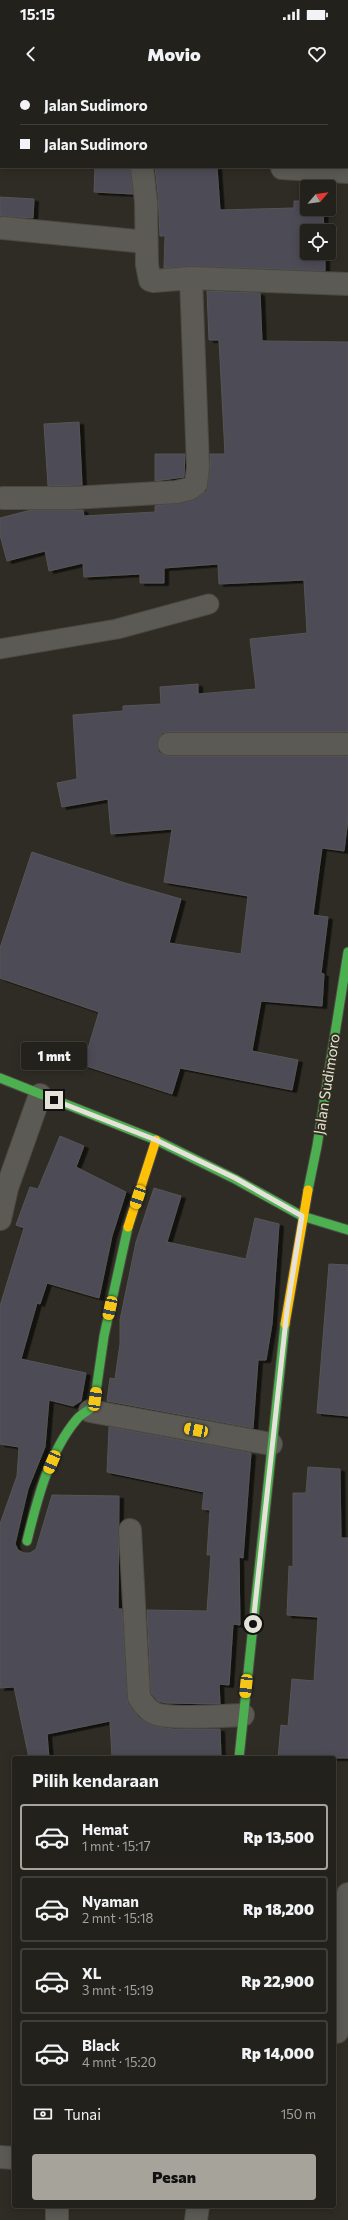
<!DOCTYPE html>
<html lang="id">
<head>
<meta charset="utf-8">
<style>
	:root { --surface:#22211b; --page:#2e2e28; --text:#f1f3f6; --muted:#a2a3a3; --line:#3f3e3a; --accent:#a5a39a }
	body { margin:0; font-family:Commissioner,sans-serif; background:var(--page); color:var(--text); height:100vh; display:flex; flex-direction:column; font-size:15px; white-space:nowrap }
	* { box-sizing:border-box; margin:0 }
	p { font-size:13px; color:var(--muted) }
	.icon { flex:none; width:22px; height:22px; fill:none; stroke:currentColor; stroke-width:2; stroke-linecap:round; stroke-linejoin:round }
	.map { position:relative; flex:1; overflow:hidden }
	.side { position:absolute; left:12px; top:1676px; width:324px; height:452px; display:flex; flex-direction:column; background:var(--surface); border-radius:4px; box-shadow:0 2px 10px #0003,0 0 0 1px var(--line) }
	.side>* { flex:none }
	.banner { position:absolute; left:0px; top:0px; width:348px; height:88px; box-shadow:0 2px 10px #0003,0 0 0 1px var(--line); display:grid; align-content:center; height:88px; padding:0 20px; background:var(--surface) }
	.needle { width:26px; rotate:61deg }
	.controls { position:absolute; left:300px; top:100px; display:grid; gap:8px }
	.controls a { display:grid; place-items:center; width:36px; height:36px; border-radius:4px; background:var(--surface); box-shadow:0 2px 10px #0003,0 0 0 1px var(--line); font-size:20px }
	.end { position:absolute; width:18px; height:18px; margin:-9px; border:5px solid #e5e3d9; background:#111; box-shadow:0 0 0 2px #111 }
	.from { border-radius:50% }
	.bubble { position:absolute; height:28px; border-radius:4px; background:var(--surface); box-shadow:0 2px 10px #0003,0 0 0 1px var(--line); font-size:13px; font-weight:800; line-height:28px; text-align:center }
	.car { position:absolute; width:12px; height:24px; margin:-12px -6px; border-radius:5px; box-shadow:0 0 3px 1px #0007; background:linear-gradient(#f5c518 24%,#345 0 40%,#f5c518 0 76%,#345 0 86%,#f5c518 0) }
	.banner b { display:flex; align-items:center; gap:14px; height:38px; font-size:15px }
	.banner b+b { border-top:1px solid var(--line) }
	.banner i { width:10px; height:10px; background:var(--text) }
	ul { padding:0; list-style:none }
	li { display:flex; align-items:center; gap:12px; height:66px; margin:0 8px 6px; padding:0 12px; border:2px solid var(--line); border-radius:4px }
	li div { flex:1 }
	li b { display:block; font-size:15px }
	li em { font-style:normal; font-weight:800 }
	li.active { border-color:var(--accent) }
	li>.icon { width:36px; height:36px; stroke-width:1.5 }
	h2 { padding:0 20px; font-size:18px; line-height:48px }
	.pay { display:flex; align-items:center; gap:10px; height:44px; padding:0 20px; font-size:15px }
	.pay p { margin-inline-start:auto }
	.primary-button { display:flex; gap:8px; margin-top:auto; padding:8px 20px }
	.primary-button a { flex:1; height:46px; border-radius:4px; background:var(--accent); color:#111; font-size:16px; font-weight:800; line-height:46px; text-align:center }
	.status { display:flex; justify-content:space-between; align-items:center; height:28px; padding:0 20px; background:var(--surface); direction:ltr }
	.status svg { height:11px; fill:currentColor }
	header { display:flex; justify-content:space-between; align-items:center; height:52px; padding:0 20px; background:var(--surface); font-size:18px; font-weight:800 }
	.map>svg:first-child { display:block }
	.building { fill:#4e4c55; stroke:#565554; filter:url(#shadow) }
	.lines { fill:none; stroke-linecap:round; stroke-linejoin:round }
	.lane-casing { stroke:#4b4942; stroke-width:21 }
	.street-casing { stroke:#4b4942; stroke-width:24 }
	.fast-casing { stroke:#4b4942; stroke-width:11 }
	.slow-casing { stroke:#4b4942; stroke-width:11 }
	.lane { stroke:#5c5a54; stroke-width:19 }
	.street { stroke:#5c5a54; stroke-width:22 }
	.fast { stroke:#4caf50; stroke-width:9 }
	.slow { stroke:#ffc107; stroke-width:9 }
	.route { stroke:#e5e3d9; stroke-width:5 }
	.labels { text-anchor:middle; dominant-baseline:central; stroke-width:4; stroke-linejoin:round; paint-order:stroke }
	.street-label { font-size:15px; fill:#e5e3d9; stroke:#322f20 }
</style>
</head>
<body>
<div class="status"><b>15:15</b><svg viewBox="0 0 49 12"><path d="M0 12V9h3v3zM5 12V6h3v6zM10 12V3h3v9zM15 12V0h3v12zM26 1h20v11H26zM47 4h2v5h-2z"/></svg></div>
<header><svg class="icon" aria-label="back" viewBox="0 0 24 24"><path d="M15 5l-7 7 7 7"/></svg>Movio<svg class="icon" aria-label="heart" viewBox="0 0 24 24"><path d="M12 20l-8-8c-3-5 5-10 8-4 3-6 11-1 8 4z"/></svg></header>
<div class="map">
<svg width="348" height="2140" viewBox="0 0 348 2140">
	<defs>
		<filter id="shadow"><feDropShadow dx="4.5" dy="2.5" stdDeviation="0" flood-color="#0009"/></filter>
	</defs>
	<rect width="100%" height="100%" fill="#2e2c24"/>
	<!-- building -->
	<path class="building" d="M95,87H130L133,114L94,112Z
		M155,87H217L220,130L294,128V121H307V129H323L324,151H307V173H325V191L191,186L164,188L165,156H160L158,115Z
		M0,117L34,119L33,138L0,136Z
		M207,211L260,213L262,261L348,262V652H169L162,653L157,664L158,671L163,675L169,676H348V739L344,771L322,768L313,835L328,837L321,893L324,894L322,926L261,921L252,971L298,980L292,1010L180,988L172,1014L83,985L99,932L0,898V868L32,772L125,803L181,819L169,863L241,874L248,816L164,802L172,749L111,754L108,719L62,727L57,703L77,699L73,635L123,631V626L161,624L160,607L198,604V614L256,609L250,559L307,553L304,500L219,504L218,484L164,488V503H140V494L84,497L83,483L49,491L45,471L7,481L0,455V438L31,430H83L84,436L155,432V426L192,421L207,411L210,388V374H225L219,260H209Z
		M79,342L82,405L48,406L44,344Z
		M155,374H185L184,397L155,401Z
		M60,1056L84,1066L76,1087L126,1112L112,1156L99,1218L47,1203L40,1224L37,1223L21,1279L86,1293L81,1321L73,1326L49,1320L45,1367L28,1409L15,1464L18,1470L24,1473H30L36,1469L52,1415L119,1416L118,1529H122L128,1623L139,1638L153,1646L173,1649H220L221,1677L112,1678L110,1641L47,1654L49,1678H29L14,1607L0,1608V1444L17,1396L19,1367L0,1364V1226L24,1148L16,1145L30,1107L38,1109Z
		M154,1108L181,1116L167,1162L246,1179L255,1138L279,1144L272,1244L266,1280H258L253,1348L107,1321L110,1298L115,1299L120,1264V1240L136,1162Z
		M329,1184L348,1185V1336L317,1333Z
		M109,1347L251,1373L243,1478L239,1477L240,1545L233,1544L229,1605L219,1604L220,1624L165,1623L158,1621L151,1613L147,1530L207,1531L211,1475H207L210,1430L202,1429L204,1412L107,1392Z
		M308,1387L340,1389L341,1458H348V1678H278L281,1645L288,1646L292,1599L314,1601L318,1537L287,1535L289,1486L293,1487V1413H306Z"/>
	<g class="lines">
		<!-- lane casing -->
		<g class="lane-casing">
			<path id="lane" d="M0,569L117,549L209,524"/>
		</g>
		<!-- street casing -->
		<g class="street-casing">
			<path id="street" d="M138,0V1
				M0,49H1
				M142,87L146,122L147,185L150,200L154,201L191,198L348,204
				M282,88L348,92
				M3,148L146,162
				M3,418H72L176,412L189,409L196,404L198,387L191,198
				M169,664H348
				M0,1139L7,1108L40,1015
				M90,1331L271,1364
				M130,1450L139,1617C143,1624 148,1631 156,1634C170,1639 225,1636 243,1635
				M337,1952L348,1814
				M0,2077L14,2078
				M57,2140V2126
				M196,2140L198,2126"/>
		</g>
		<!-- fast casing -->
		<g class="fast-casing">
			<path id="fast" d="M0,998L156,1060L235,1099L302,1136L348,1150
				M308,1110L317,1066L348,872
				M27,1461C37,1420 49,1372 77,1339C82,1333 89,1331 94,1325L104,1256L128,1147
				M239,1678L285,1244"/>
		</g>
		<!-- slow casing -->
		<g class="slow-casing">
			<path id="slow" d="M128,1147L156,1060
				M285,1244L308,1110"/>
		</g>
		<!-- lane -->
		<use href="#lane" class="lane"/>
		<!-- street -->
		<use href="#street" class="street"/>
		<!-- fast -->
		<use href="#fast" class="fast"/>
		<!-- slow -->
		<use href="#slow" class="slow"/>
	</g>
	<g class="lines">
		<!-- route -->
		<path class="route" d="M54,1020L156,1060L235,1098L302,1136L287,1230L253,1544"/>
	</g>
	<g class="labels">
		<!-- street labels -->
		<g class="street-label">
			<text transform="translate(326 1004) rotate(-81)">Jalan Sudimoro</text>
		</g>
	</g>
</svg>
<div class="controls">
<a><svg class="needle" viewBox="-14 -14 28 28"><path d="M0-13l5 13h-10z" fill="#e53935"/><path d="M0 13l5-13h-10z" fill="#a2a3a3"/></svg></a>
<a><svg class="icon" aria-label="locate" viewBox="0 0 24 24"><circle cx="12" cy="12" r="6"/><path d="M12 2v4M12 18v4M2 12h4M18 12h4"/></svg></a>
</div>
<i class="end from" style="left:253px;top:1544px"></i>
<i class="end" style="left:54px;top:1020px"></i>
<div class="bubble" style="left:21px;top:962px;width:66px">1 mnt</div>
<i class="car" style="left:138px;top:1117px;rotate:198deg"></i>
<i class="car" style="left:110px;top:1228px;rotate:192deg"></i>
<i class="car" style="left:95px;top:1319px;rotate:8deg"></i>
<i class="car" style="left:196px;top:1350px;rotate:281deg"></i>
<i class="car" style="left:52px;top:1382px;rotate:203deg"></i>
<i class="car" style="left:246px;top:1606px;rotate:186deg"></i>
<div class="banner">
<b><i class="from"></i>Jalan Sudimoro</b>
<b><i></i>Jalan Sudimoro</b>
</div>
<section class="side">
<h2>Pilih kendaraan</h2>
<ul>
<li class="active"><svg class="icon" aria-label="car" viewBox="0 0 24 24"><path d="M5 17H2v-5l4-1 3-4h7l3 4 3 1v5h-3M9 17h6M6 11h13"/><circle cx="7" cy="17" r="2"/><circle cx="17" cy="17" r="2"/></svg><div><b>Hemat</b><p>1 mnt · 15:17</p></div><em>Rp 13,500</em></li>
<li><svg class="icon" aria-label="car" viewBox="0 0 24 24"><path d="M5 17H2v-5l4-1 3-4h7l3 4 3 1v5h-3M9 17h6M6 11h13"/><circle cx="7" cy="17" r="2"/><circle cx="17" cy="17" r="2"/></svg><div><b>Nyaman</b><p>2 mnt · 15:18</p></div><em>Rp 18,200</em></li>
<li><svg class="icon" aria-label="car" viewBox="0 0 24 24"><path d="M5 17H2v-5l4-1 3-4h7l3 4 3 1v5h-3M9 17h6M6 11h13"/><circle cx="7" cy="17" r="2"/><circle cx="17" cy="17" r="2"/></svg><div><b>XL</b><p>3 mnt · 15:19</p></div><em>Rp 22,900</em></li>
<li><svg class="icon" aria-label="car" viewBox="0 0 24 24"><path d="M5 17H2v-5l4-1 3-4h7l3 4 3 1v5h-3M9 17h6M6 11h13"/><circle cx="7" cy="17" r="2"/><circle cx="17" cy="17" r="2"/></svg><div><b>Black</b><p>4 mnt · 15:20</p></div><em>Rp 14,000</em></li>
</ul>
<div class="pay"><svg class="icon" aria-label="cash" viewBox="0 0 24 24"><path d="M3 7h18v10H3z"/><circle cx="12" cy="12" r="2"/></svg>Tunai<p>150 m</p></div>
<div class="primary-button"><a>Pesan</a></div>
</section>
</div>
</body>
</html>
